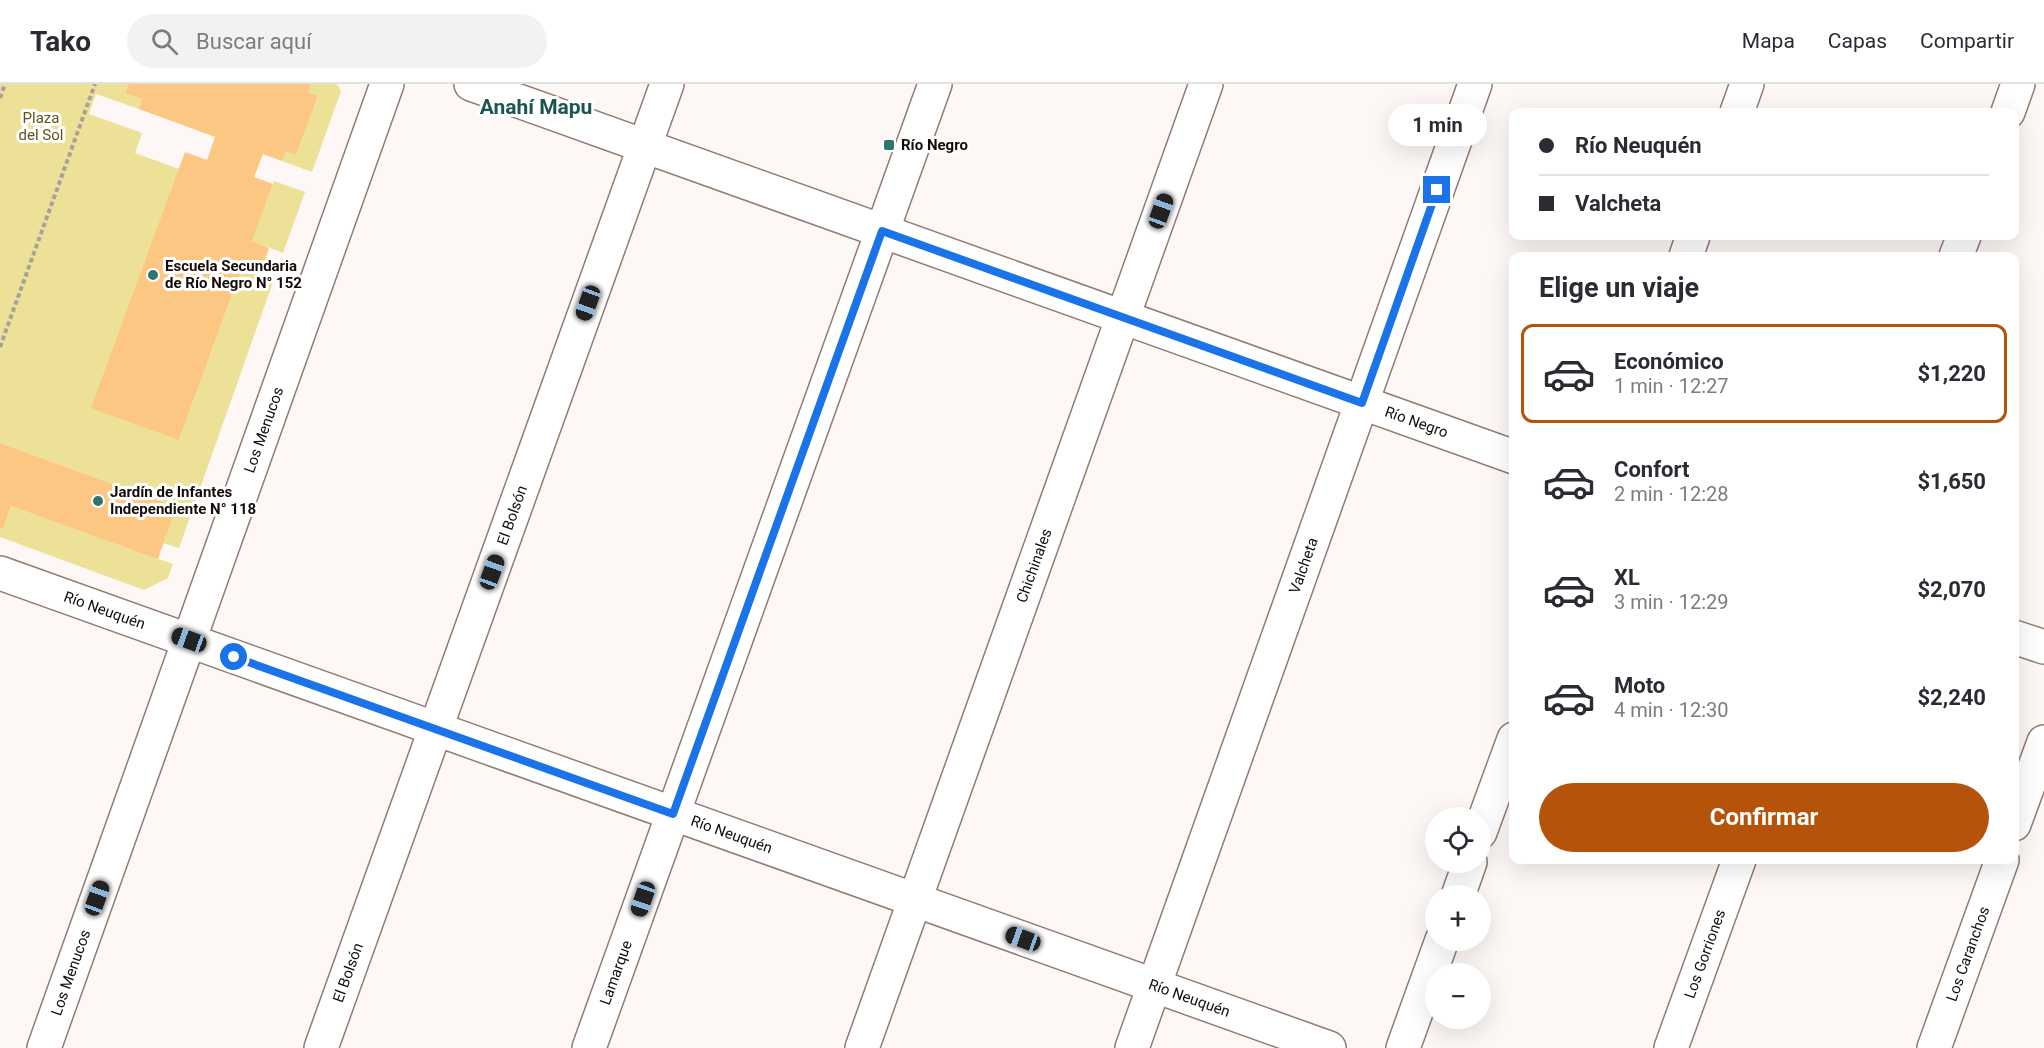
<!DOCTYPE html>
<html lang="es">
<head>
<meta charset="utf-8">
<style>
	:root { --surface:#fff; --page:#f2f2f3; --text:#2b2b33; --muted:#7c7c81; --line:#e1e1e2; --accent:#b45309 }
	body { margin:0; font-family:Roboto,sans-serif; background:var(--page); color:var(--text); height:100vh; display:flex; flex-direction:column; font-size:22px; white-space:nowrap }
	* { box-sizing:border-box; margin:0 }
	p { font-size:20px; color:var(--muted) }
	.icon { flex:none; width:33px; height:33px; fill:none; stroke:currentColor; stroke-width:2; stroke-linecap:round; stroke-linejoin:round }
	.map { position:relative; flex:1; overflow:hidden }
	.drawer { position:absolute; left:1509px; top:168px; width:510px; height:612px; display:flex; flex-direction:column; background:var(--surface); border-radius:12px; box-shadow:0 6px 24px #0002 }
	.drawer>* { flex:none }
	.banner { position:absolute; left:1509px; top:24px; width:510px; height:132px; border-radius:12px; box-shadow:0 6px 24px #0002; display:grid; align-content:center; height:132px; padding:0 30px; background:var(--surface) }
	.controls { position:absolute; left:1425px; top:723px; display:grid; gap:12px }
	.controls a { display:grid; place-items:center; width:66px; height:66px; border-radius:50%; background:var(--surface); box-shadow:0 6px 24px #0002; font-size:30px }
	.end { position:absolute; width:27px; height:27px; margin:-14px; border:8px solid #1a73e8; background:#fff; box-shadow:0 0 0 3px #fff }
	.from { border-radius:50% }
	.bubble { position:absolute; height:42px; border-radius:21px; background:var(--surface); box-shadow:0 6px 24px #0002; font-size:20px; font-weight:700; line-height:42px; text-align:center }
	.car { position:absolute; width:18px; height:36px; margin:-18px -9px; border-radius:8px; box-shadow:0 0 4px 2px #0007; background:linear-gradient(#222 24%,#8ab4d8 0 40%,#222 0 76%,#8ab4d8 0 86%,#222 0) }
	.banner b { display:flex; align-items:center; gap:21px; height:57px; font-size:22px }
	.banner b+b { border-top:2px solid var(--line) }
	.banner i { width:15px; height:15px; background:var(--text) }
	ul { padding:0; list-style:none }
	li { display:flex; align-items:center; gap:18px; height:99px; margin:0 12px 9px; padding:0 18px; border:3px solid transparent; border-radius:12px }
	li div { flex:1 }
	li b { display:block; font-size:22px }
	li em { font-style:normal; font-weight:700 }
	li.selected { border-color:var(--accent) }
	li>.icon { width:54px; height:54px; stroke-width:1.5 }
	h2 { padding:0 30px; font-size:27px; line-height:72px }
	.cta { display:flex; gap:12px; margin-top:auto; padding:12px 30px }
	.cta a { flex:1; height:69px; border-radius:36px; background:var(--accent); color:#fff; font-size:24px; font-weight:700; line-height:69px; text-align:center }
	header { display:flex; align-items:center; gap:36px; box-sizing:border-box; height:84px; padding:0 30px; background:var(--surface); border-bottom:2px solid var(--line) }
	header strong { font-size:28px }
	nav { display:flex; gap:33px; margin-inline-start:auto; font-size:21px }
	.search { width:420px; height:54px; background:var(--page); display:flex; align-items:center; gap:15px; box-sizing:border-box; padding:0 21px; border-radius:33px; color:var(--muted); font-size:22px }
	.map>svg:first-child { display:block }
	.green { fill:#ece196 }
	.building { fill:#fcc683 }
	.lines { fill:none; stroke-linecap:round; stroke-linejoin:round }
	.minor-casing { stroke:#937b72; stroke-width:36 }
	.path { stroke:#a7a19e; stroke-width:4; stroke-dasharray:4.5 3; stroke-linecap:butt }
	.minor { stroke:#fff; stroke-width:33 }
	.route { stroke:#1a73e8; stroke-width:8 }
	.poi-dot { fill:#2d756d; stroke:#fff; stroke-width:2 }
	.labels { text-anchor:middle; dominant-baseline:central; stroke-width:6; stroke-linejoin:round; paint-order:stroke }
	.park-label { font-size:15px; fill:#5d5416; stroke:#fff }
	.poi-label { font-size:15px; font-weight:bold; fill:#140c09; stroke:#fff; text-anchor:start }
	.street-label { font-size:15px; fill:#140c09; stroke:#fff }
	.district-label { font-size:21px; font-weight:bold; fill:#1b554f; stroke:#fff }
</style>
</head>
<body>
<header>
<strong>Tako</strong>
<div class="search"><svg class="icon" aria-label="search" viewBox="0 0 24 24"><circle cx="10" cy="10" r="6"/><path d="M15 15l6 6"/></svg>Buscar aquí</div>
<nav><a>Mapa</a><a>Capas</a><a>Compartir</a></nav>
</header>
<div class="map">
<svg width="2044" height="964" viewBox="0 0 2044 964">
	<rect width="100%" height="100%" fill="#fdf7f5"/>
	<!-- green -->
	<path class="green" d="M0,0H129L125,9L142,15L139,25L96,10L89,30L142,49L135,69L179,85V356L241,186L273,198L179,464L163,459L176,423L0,359Z
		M311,0H337L341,7L312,88L282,77L286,68L296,71L318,12L308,8Z
		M274,97L305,108L283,169L252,157Z
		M11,422L173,480L168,494L144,506L0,453V444L3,445Z"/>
	<!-- building -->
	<path class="building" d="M129,0H311L308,8L318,12L296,71L286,68L282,77L263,70L254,93L273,100L252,157L269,164L259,193L241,186L179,356L91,324L185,68L207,76L215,53L139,25L142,15L125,9Z
		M0,359L176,423L158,475L11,422L3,445L0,444Z"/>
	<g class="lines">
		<!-- minor casing -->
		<g class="minor-casing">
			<g id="minor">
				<path id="s1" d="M471,0L1514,373"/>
				<path d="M1737,28L1747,0"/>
				<path d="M2008,28L2018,0"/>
				<path d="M1686,172L1693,152"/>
				<path d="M1956,172L1964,152"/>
				<path id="s2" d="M0,489L1329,964"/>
				<path d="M2014,553L2044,563"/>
				<path d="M2014,740L2044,658"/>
				<path d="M1480,748L1514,655"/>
				<path d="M1458,812L1470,778"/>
				<path id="s3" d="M44,964L387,0"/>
				<path id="s4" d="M321,964L667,0"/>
				<path id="s5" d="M589,964L935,0"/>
				<path id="s6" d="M862,964L1206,0"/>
				<path id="s7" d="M1132,964L1475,0"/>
				<path d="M1403,964L1442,856"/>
				<path id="s8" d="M1671,964L1739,776"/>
				<path id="s9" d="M1934,964L2002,776"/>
			</g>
		</g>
		<!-- path -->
		<path class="path" d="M0,14L5,0
			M0,263L95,0"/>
		<!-- minor -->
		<use href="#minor" class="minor"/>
	</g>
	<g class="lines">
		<!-- route -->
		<path class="route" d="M234,573L673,730L882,147L1362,319L1437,106"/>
	</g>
	<!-- markers -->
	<g class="poi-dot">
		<rect x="883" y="55" width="12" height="12" rx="3"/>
		<circle cx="153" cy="191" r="6"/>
		<circle cx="98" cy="417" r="6"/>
	</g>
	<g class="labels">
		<!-- park labels -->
		<g class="park-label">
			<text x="41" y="34">Plaza<tspan x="41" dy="17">del Sol</tspan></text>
		</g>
		<!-- poi labels -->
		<g class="poi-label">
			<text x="901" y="61">Río Negro</text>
			<text x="165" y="182">Escuela Secundaria<tspan x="165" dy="17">de Río Negro N° 152</tspan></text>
			<text x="110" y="408">Jardín de Infantes<tspan x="110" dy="17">Independiente N° 118</tspan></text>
		</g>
		<!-- street labels -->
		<g class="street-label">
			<text stroke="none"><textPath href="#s1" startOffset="1004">Río Negro</textPath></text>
			<text stroke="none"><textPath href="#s3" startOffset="656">Los Menucos</textPath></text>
			<text stroke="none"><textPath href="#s4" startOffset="566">El Bolsón</textPath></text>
			<text stroke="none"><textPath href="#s6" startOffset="512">Chichinales</textPath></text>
			<text stroke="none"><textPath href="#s7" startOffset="512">Valcheta</textPath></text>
			<text stroke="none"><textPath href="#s2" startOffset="111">Río Neuquén</textPath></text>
			<text stroke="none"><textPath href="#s2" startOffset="777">Río Neuquén</textPath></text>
			<text stroke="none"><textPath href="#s8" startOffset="100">Los Gorriones</textPath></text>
			<text stroke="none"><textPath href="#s9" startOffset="100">Los Caranchos</textPath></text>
			<text stroke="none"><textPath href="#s3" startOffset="80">Los Menucos</textPath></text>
			<text stroke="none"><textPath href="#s4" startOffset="80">El Bolsón</textPath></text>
			<text stroke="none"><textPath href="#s5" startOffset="80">Lamarque</textPath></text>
			<text stroke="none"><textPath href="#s2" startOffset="1263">Río Neuquén</textPath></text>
		</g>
		<!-- district labels -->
		<g class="district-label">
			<text x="536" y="23">Anahí Mapu</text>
		</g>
	</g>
</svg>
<div class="controls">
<a><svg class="icon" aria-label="locate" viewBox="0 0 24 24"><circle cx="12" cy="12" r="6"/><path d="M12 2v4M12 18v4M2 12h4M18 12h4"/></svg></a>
<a>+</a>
<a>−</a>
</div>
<i class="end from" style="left:234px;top:573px"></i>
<i class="end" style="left:1437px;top:106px"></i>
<div class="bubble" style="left:1388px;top:20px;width:99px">1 min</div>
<i class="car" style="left:1161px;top:127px;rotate:20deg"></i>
<i class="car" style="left:588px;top:219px;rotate:200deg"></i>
<i class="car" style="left:492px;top:488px;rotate:20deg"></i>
<i class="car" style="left:189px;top:556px;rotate:290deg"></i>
<i class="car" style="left:97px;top:814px;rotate:20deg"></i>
<i class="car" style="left:643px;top:815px;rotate:199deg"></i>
<i class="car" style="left:1023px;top:855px;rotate:290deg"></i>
<div class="banner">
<b><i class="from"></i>Río Neuquén</b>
<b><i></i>Valcheta</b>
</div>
<section class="drawer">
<h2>Elige un viaje</h2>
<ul>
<li class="selected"><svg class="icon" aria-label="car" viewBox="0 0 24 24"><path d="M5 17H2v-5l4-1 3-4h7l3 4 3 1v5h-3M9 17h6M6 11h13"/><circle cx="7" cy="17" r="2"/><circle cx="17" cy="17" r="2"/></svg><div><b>Económico</b><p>1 min · 12:27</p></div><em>$1,220</em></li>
<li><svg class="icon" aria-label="car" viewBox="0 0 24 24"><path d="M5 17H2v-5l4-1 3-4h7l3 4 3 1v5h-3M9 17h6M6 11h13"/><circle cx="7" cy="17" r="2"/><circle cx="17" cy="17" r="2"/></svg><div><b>Confort</b><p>2 min · 12:28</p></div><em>$1,650</em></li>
<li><svg class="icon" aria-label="car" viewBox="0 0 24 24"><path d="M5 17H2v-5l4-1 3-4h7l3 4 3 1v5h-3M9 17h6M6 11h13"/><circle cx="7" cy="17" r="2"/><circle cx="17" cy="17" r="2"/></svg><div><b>XL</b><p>3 min · 12:29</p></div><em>$2,070</em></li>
<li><svg class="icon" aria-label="car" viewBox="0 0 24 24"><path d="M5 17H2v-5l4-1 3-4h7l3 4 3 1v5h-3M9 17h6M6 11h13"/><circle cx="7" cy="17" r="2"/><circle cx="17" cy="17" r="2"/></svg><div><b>Moto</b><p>4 min · 12:30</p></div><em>$2,240</em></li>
</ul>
<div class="cta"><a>Confirmar</a></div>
</section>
</div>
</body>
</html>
